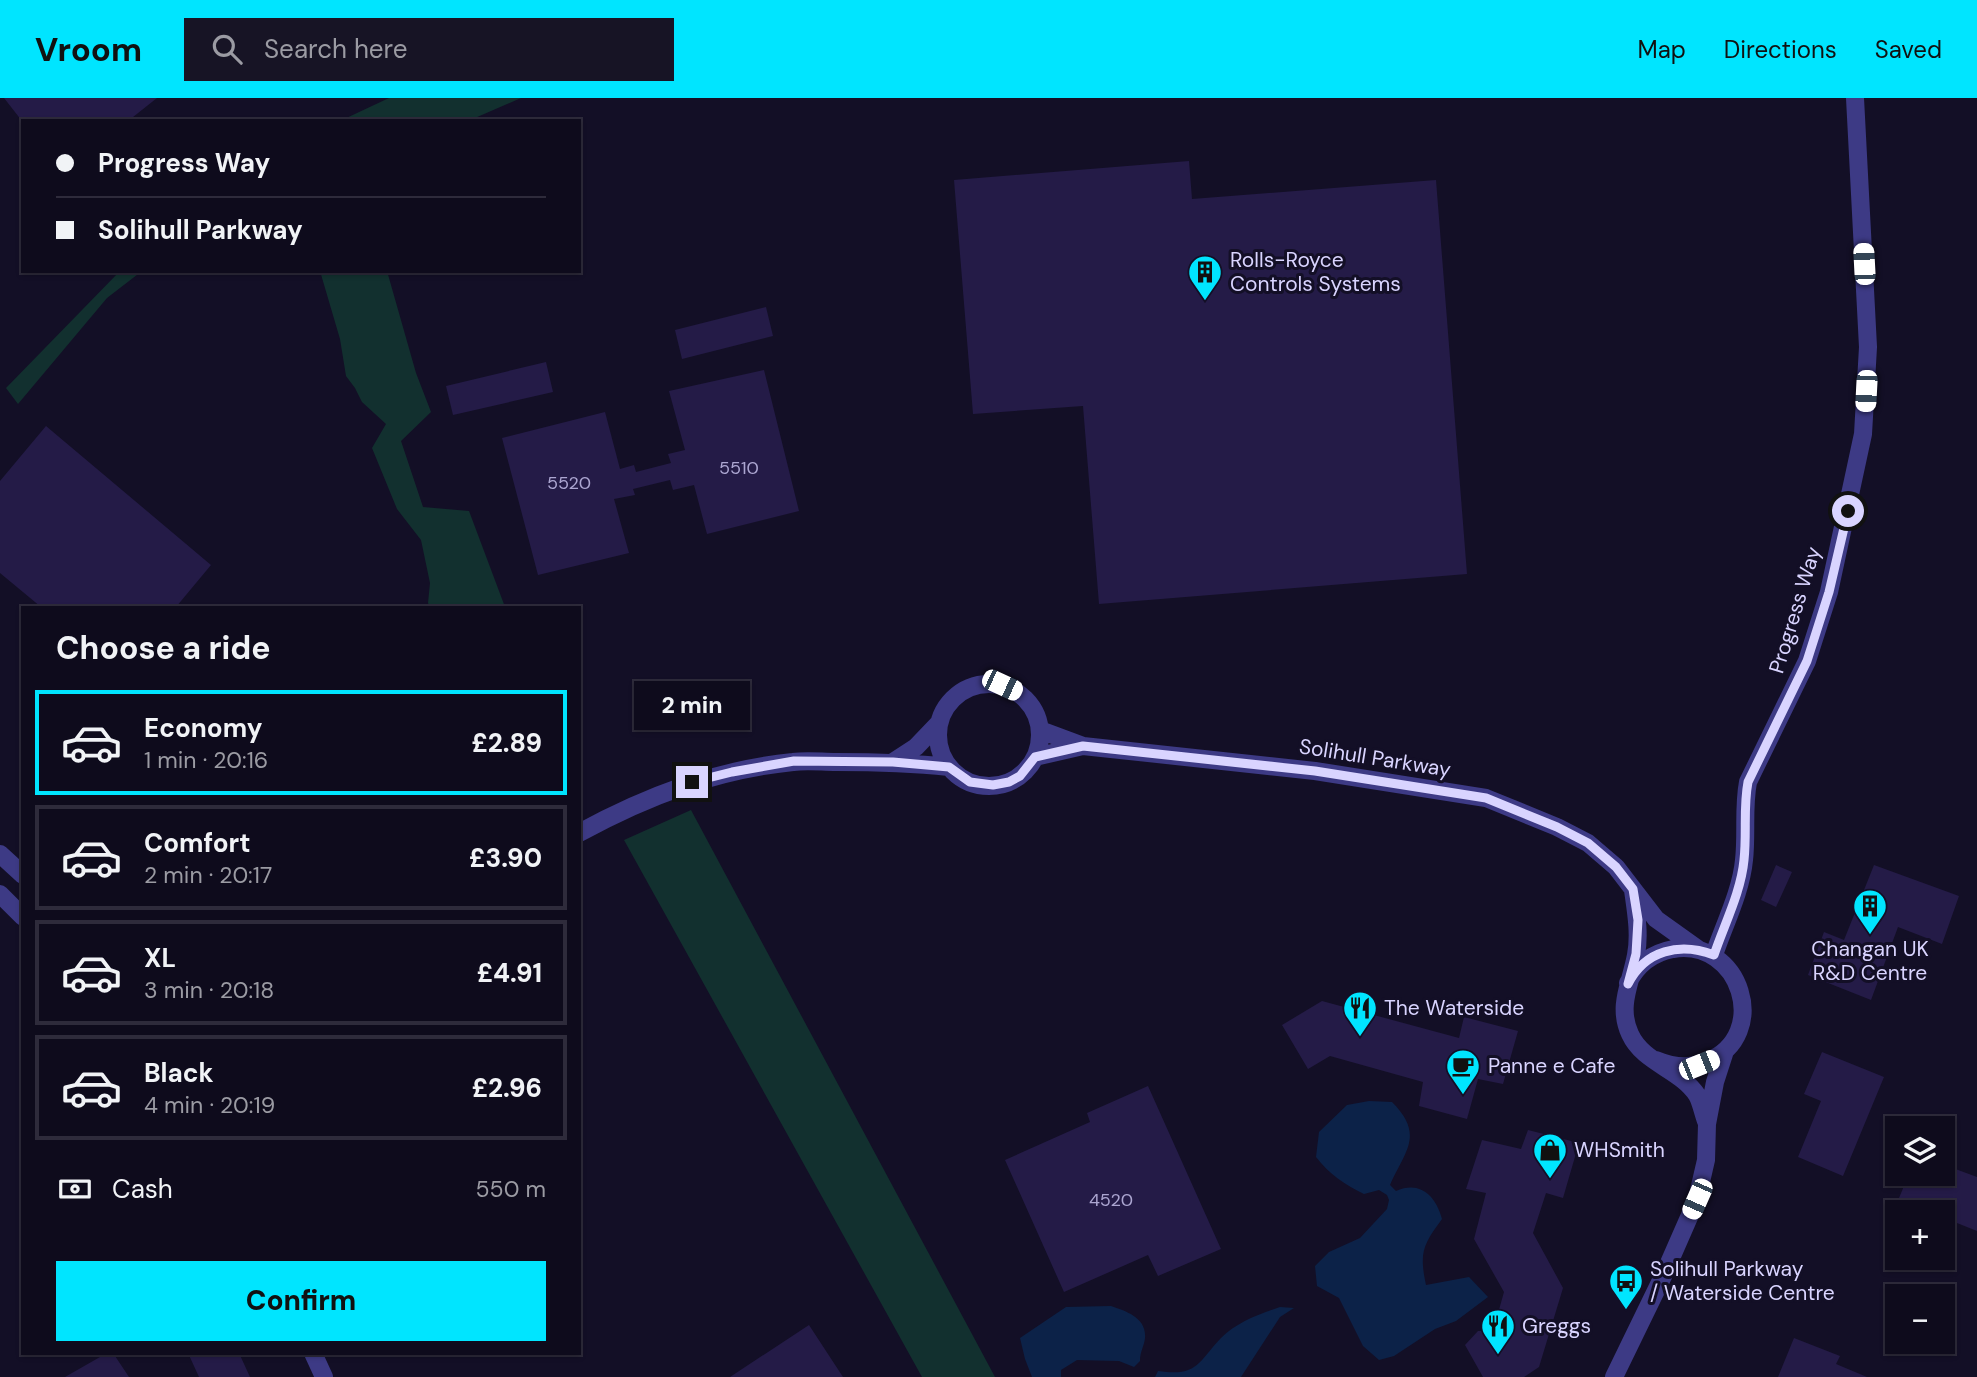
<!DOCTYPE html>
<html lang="en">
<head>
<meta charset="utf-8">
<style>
	:root { --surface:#0e0b1c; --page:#171425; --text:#f1f3f6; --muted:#9b9ba3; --line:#2e2b3b; --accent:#00e5ff }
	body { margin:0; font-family:"DM Sans",sans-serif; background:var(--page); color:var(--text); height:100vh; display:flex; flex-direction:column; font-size:26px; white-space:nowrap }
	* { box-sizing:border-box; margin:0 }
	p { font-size:23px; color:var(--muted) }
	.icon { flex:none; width:38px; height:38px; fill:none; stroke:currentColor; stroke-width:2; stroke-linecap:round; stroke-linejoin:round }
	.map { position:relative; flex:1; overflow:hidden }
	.side { position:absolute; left:21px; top:508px; width:560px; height:749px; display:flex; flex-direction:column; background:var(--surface); border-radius:0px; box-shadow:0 2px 5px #0004,0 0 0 2px var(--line) }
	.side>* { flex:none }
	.banner { position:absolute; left:21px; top:21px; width:560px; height:154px; border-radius:0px; box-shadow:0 2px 5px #0004,0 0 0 2px var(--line); display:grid; align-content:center; height:154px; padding:0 35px; background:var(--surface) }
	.buttons { position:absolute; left:1885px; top:1018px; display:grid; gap:14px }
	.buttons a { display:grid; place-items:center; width:70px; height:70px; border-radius:0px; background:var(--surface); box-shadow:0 2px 5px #0004,0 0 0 2px var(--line); font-size:35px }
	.end { position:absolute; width:32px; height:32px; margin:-16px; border:9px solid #d9d4ff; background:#111; box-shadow:0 0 0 4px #111 }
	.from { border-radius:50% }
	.bubble { position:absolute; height:49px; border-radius:0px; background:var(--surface); box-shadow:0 2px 5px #0004,0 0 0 2px var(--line); font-size:23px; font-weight:800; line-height:49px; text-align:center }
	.car { position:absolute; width:21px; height:42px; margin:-21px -10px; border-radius:9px; box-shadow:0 0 5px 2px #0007; background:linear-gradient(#fff 24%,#345 0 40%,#fff 0 76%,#345 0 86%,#fff 0) }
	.banner b { display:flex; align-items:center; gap:24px; height:66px; font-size:26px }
	.banner b+b { border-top:2px solid var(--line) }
	.banner i { width:18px; height:18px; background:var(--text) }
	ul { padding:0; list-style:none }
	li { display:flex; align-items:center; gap:21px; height:105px; margin:0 14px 10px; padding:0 21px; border:4px solid var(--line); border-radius:0px }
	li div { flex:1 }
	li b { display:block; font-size:26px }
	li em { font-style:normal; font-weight:800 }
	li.current { border-color:var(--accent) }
	li>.icon { width:63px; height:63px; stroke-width:1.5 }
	h2 { padding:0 35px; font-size:32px; line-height:84px }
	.pay { display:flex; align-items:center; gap:18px; height:77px; padding:0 35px; font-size:26px }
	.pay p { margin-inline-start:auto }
	.action { display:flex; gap:14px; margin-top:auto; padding:14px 35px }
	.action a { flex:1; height:80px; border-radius:0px; background:var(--accent); color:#111; font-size:28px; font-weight:800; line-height:80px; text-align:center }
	header { display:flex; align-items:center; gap:42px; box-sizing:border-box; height:98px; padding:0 35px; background:var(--accent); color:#111 }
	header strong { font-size:33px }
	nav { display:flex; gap:38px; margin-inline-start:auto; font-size:24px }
	.search { width:490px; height:63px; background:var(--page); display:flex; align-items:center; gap:18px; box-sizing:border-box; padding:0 24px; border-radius:0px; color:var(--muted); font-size:26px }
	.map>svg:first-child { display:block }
	.green { fill:#12302f }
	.water { fill:#0c2248 }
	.building { fill:#241b47 }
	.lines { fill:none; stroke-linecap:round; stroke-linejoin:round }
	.tertiary { stroke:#3d3a85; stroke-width:18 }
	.route { stroke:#d9d4ff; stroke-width:9 }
	.labels { text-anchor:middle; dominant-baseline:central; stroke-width:6; stroke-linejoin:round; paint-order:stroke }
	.number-label { font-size:18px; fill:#aca6d1 }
	.poi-label { font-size:21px; fill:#d9d4ff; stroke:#130f26; text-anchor:start }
	.street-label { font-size:21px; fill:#d9d4ff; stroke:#130f26 }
</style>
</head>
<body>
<header>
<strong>Vroom</strong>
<div class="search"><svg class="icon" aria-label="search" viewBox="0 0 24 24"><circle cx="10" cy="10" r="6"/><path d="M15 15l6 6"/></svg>Search here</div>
<nav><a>Map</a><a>Directions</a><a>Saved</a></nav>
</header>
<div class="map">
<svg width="1977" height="1279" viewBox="0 0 1977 1279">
	<rect width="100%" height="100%" fill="#130f26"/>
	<!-- green -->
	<path class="green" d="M389,0H521L468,23H340Z
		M120,173H142L107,200L18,306L6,290Z
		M320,173H387L416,275L431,314L401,343L423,409L469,413L505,509H430L428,505L430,485L421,442L397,411L372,350L386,326L362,304L355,290L346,278L340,241Z
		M691,712L995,1279H922L624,742Z"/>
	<!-- water -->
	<path class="water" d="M1369,1003L1392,1004C1425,1037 1405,1053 1390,1087L1396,1093C1420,1082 1436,1098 1442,1121C1423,1147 1419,1154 1426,1187L1469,1179L1488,1199L1456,1223L1435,1231L1394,1258L1379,1262L1363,1248L1339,1200L1317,1188L1315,1168L1329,1154L1360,1140L1387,1111L1389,1102L1387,1097L1379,1092L1364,1096C1345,1087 1329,1076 1316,1059L1319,1034L1347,1007Z
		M1111,1208C1126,1213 1147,1220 1145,1240C1144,1249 1140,1253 1140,1263L1134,1269L1119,1263L1077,1262L1061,1272V1279H1032L1025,1261L1020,1240L1066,1209Z
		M1280,1209L1294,1210L1280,1219L1241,1279H1155L1158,1273C1198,1279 1198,1264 1221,1240C1237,1224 1259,1216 1280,1209Z"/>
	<!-- building -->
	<path class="building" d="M4,0H157L128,23H22Z
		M1189,63L1192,101L1436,82L1467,476L1099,506L1083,308L973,316L954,82Z
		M766,209L773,238L682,261L675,232Z
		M546,264L553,294L453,317L446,288Z
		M764,272L799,413L707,436L694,387L673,392L670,382L633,391L635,397L614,401L629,455L538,477L502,340L605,314L620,371L634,367L636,374L671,365L668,356L685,352L669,293Z
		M46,328L211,467L176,509H41L0,475V383Z
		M1776,767L1792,774L1776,809L1761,802Z
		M1874,767L1959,798L1942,846L1898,829L1871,902L1808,877L1824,834L1844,842Z
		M1322,903L1459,940L1464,919L1518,933L1503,986L1478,981L1467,1021L1419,1008L1423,984L1330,958L1308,971L1282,927Z
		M1822,954L1884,979L1843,1078L1798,1059L1821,1003L1804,996Z
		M1148,988L1221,1151L1158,1178L1148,1157L1064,1194L1005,1062L1090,1024L1087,1015Z
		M1528,1032L1579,1045L1563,1100L1546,1095L1533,1135L1563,1190L1539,1269L1524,1279H1483L1465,1247L1478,1233H1493L1504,1194L1474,1141L1486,1095L1466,1091L1482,1042L1521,1051Z
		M1942,1066L1977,1079V1133L1942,1119V1115H1933L1899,1100L1909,1076H1942Z
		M809,1227L843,1279H730Z
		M1794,1240L1840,1258L1836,1266L1867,1279H1778Z
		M107,1255H113L129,1279H65Z
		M188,1255H239L250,1279H199Z"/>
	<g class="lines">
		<!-- tertiary -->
		<path class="tertiary" d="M938 637a51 51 0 1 1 102 0a51 51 0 1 1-102 0Z
			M1040,632L1083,648L1315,673L1486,700L1557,729L1588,745L1616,769L1656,821L1698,851
			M1035,659L1083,648
			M893,664L916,649L938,626
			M579,735C647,698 715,672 793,664C807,662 822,664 836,664C874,664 911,665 949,669
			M0,756L23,777
			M1633,792C1636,814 1640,836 1636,857C1631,885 1617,908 1630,936C1643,965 1680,971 1697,997C1701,1004 1703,1015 1706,1023
			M0,796L23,819
			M1714,857C1724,827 1741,794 1744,762C1747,736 1743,710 1748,684L1807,563L1829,494L1863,336L1868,249L1855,0
			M1628,885C1637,867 1652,855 1673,851C1741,840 1771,937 1708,963C1691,971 1673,969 1656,962
			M313,1255L324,1279
			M1614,1279L1665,1174L1697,1101L1706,1062L1707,1026L1715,984L1725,953"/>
	</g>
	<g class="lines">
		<!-- route -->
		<path class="route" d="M692,684L732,674L794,663L893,664L949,669L970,684L993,687L1009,684L1020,678L1035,659L1083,648L1315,673L1486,700L1557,729L1588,745L1616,769L1633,791L1638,822L1636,856L1628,886C1645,852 1680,844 1714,857C1724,827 1741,794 1744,762C1747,735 1743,710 1748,684L1807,563L1829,494L1848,413"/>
	</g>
	<!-- icons -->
	<defs>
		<g id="building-pin" transform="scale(1.75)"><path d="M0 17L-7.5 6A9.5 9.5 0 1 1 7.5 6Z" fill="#00e5ff" stroke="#130f26"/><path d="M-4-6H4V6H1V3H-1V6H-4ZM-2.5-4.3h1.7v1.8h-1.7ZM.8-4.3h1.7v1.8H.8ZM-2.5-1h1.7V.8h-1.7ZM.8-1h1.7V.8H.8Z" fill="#111"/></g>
		<g id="restaurant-pin" transform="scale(1.75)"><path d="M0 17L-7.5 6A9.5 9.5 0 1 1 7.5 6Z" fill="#00e5ff" stroke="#130f26"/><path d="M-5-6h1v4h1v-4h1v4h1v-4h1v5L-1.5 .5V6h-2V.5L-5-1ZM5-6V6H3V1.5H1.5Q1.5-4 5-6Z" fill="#111"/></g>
		<g id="cafe-pin" transform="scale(1.75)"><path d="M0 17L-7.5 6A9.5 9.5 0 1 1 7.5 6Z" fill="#00e5ff" stroke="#130f26"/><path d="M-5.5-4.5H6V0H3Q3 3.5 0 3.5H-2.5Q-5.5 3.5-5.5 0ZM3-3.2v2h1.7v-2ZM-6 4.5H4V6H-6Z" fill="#111"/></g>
		<g id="shop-pin" transform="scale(1.75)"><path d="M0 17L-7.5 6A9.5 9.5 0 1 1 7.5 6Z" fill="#00e5ff" stroke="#130f26"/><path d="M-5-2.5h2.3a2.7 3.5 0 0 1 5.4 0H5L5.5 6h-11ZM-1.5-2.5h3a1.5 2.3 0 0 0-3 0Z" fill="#111"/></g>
		<g id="bus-pin" transform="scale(1.75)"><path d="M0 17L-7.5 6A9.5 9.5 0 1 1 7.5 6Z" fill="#00e5ff" stroke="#130f26"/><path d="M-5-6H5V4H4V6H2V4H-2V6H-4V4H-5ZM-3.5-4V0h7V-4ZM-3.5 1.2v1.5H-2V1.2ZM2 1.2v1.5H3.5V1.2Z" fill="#111"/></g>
	</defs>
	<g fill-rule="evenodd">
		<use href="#building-pin" x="1205" y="174"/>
		<use href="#building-pin" x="1870" y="808"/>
		<use href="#restaurant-pin" x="1360" y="910"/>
		<use href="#cafe-pin" x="1463" y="968"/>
		<use href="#shop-pin" x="1550" y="1052"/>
		<use href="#bus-pin" x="1626" y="1183"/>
		<use href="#restaurant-pin" x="1498" y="1228"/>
	</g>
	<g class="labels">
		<!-- number labels -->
		<g class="number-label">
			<text x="739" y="370">5510</text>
			<text x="569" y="385">5520</text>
			<text x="1111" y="1102">4520</text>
		</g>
		<!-- poi labels -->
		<g class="poi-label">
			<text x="1230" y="162">Rolls-Royce<tspan x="1230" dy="24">Controls Systems</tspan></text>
			<text x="1870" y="851" text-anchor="middle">Changan UK<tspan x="1870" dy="24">R&amp;D Centre</tspan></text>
			<text x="1384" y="910">The Waterside</text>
			<text x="1488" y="968">Panne e Cafe</text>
			<text x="1574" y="1052">WHSmith</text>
			<text x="1650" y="1171">Solihull Parkway<tspan x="1650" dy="24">/ Waterside Centre</tspan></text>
			<text x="1522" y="1228">Greggs</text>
		</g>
		<!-- street labels -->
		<g class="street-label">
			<text transform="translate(1795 512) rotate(-73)">Progress Way</text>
			<text transform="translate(1375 660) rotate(9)">Solihull Parkway</text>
		</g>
	</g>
</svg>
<div class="buttons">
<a><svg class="icon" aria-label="layers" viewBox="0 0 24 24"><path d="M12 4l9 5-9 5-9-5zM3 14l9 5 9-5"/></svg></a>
<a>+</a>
<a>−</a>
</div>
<i class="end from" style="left:1848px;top:413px"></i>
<i class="end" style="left:692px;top:684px"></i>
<div class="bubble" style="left:634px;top:583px;width:116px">2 min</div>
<i class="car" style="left:1864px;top:166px;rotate:357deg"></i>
<i class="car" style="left:1866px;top:293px;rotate:183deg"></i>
<i class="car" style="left:1002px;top:587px;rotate:115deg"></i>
<i class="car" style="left:1699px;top:967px;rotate:68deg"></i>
<i class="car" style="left:1697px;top:1101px;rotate:204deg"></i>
<div class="banner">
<b><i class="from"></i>Progress Way</b>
<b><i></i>Solihull Parkway</b>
</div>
<section class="side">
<h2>Choose a ride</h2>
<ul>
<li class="current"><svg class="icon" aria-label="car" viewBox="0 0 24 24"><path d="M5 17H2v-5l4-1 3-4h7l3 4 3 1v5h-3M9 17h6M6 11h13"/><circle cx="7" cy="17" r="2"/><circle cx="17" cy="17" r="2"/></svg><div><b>Economy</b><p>1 min · 20:16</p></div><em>£2.89</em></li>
<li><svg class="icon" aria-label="car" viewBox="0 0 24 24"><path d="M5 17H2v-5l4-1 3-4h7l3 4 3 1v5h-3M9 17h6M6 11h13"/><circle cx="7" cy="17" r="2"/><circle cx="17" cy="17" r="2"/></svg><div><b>Comfort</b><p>2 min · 20:17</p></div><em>£3.90</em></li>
<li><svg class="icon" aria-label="car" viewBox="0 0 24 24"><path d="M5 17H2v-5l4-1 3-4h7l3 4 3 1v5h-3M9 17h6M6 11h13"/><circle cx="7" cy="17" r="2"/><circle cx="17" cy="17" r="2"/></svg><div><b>XL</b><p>3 min · 20:18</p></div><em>£4.91</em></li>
<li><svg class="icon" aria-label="car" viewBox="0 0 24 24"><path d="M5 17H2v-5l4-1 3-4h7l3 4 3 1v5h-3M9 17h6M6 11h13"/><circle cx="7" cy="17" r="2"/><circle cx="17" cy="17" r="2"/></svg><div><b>Black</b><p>4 min · 20:19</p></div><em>£2.96</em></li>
</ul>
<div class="pay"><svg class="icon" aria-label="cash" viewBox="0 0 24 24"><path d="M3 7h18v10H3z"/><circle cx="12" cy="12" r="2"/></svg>Cash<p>550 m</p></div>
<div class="action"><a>Confirm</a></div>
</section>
</div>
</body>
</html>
